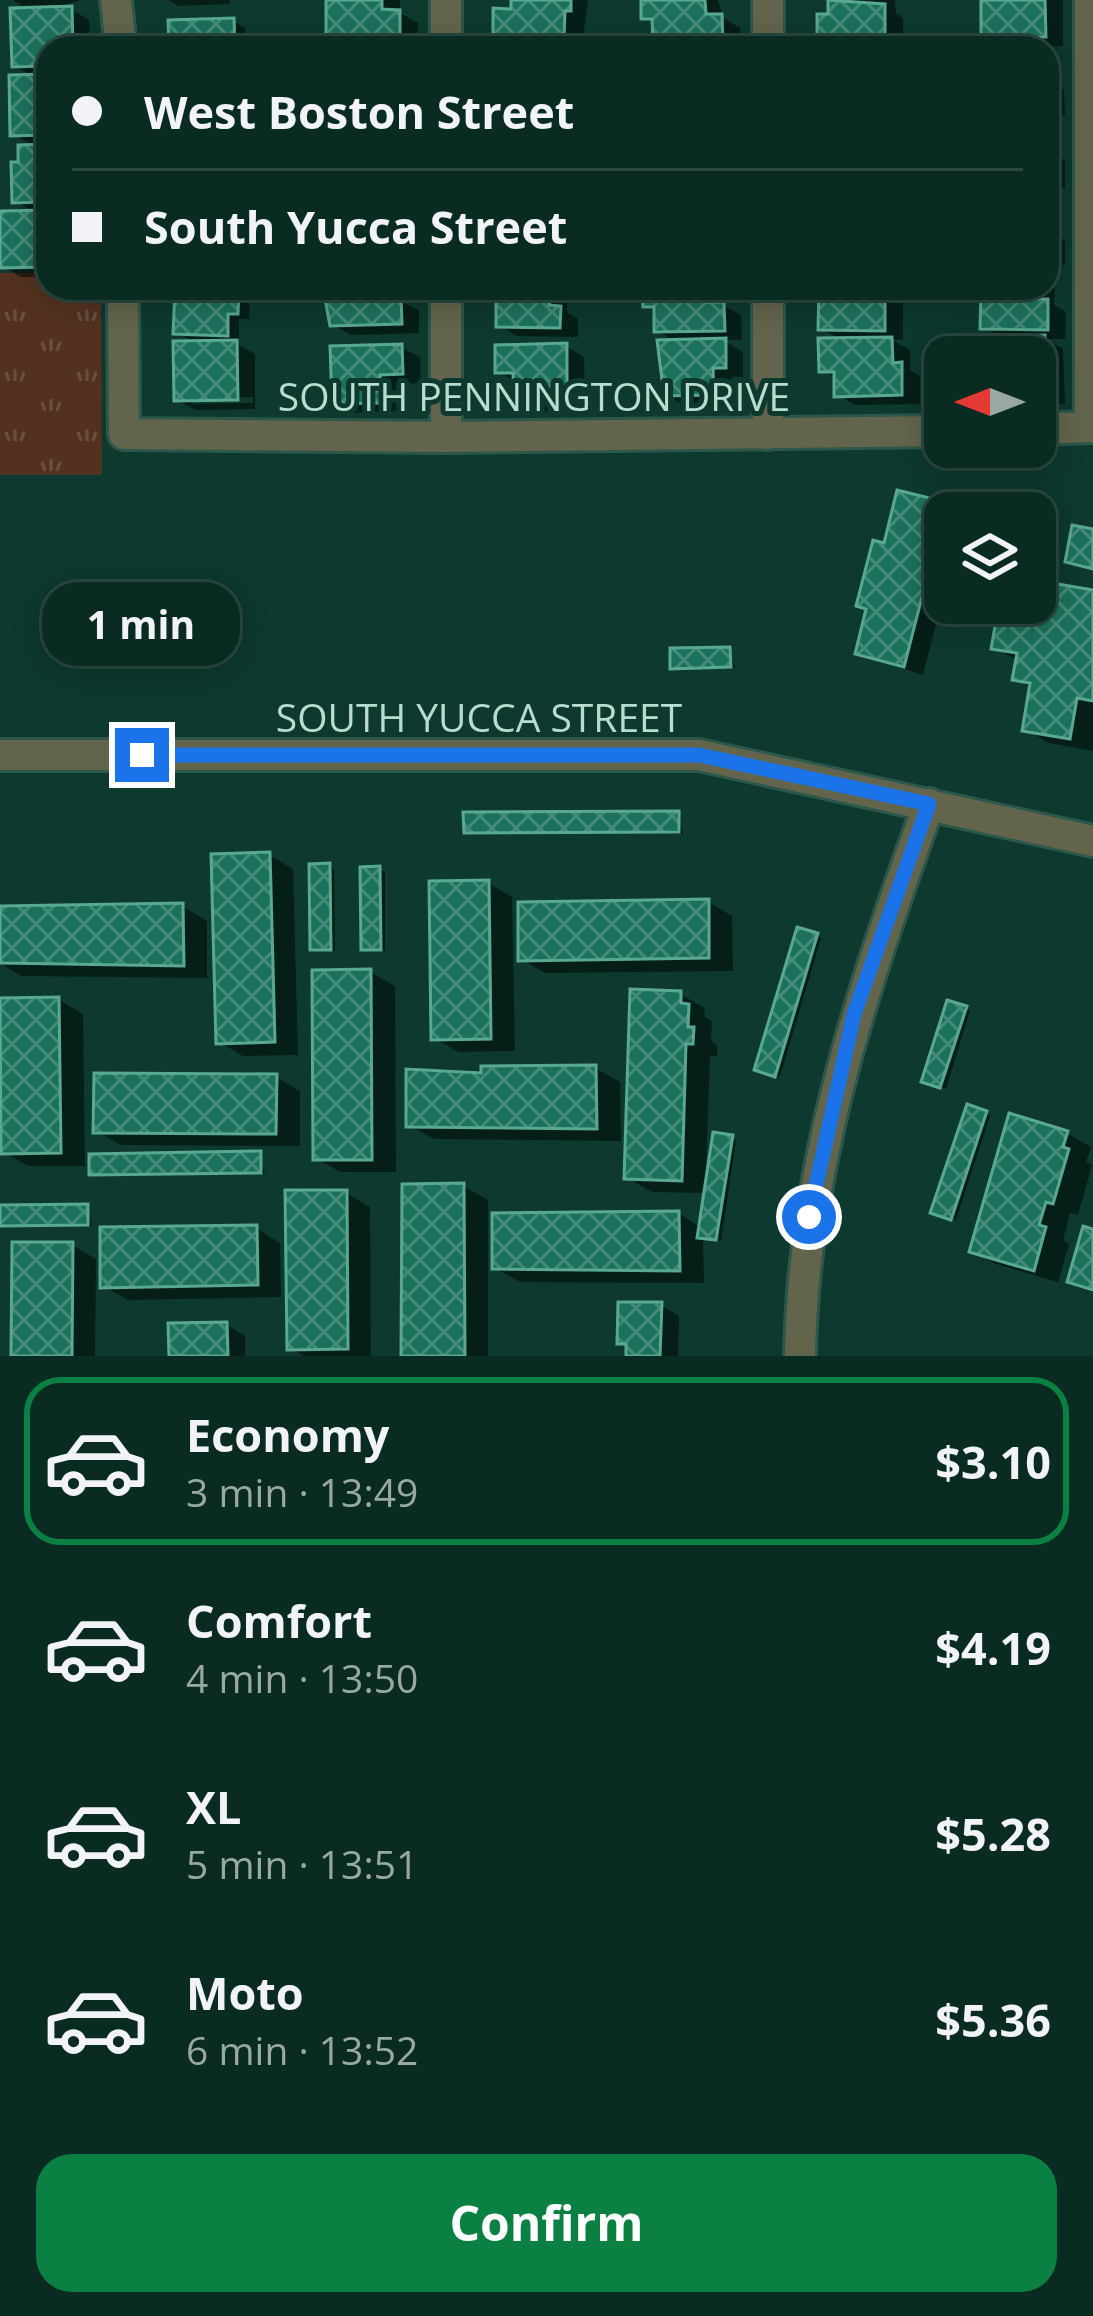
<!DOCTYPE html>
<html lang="en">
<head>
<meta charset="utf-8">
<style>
	:root { --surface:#0a2b22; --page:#18372f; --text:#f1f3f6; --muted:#99a7a5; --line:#2a4740; --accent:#0b8043 }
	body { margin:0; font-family:"Open Sans",sans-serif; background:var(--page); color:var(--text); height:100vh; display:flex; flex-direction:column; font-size:45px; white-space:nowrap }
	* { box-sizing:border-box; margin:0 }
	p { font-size:39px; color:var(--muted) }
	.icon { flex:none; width:66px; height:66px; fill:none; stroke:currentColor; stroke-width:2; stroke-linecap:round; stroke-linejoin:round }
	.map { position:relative; height:1356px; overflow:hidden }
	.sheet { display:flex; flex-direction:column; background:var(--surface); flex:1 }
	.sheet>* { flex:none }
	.hud { position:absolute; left:36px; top:36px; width:1023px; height:264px; border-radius:36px; box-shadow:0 6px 30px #0003,0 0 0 3px var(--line); display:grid; align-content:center; height:264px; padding:0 36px; background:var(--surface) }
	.needle { width:78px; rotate:270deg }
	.fabs { position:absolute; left:924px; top:336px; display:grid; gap:24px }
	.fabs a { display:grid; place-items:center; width:132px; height:132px; border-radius:24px; background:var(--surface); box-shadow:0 6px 30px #0003,0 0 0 3px var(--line); font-size:60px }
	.end { position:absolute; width:54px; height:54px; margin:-27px; border:15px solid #1a73e8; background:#fff; box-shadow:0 0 0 6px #fff }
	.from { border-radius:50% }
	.bubble { position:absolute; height:84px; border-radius:36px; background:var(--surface); box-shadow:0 6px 30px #0003,0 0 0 3px var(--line); font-size:39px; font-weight:700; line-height:84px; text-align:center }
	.hud b { display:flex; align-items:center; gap:42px; height:114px; font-size:45px }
	.hud b+b { border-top:3px solid var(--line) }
	.hud i { width:30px; height:30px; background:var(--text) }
	ul { padding:21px 0 0; list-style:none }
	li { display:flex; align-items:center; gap:36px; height:168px; margin:0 24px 18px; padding:0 12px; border:6px solid transparent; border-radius:36px }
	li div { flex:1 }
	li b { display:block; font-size:45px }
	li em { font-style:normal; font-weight:700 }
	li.active { border-color:var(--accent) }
	li>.icon { width:108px; height:108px; stroke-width:1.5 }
	.action { display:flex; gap:24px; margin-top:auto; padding:24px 36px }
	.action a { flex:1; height:138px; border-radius:36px; background:var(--accent); color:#fff; font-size:48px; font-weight:700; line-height:138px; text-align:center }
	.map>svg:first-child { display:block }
	.grass { fill:url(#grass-tufts) }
	.shadow { fill:#0007; fill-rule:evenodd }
	.building { fill:url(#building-cross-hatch); stroke:#59a891; stroke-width:3 }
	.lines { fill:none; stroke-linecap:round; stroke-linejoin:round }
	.minor-casing { stroke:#2c574b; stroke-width:36 }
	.minor { stroke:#62654b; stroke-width:30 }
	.route { stroke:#1a73e8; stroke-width:15 }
	.labels { text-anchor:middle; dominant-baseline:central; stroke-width:10; stroke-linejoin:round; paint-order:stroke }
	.street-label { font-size:39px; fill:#b8ddd0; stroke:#0d392e }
</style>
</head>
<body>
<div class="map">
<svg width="1093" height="1356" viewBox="0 0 1093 1356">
	<defs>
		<pattern id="grass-tufts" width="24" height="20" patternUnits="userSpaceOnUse" patternTransform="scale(3)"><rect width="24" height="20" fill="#52321f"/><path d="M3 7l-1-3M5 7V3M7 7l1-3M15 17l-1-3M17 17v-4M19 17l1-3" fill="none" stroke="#694f3e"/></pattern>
		<pattern id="building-cross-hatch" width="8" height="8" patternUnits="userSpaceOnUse" patternTransform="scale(3)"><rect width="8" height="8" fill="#1c715c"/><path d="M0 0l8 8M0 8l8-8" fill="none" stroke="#458b7a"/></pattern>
	</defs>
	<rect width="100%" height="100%" fill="#0d392e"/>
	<!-- grass -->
	<path class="grass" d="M0,273H48V288H101L102,475H0Z"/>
	<!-- shadow -->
	<path class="shadow" d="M13,0H82L64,5L89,20L90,48H48V277H21L3,266L37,213L15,201L36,147L13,134L36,78L15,66L31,11Z
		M168,0H230V4L178,6Z
		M331,0H400V13L418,23V48H347L329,37Z
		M514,0H588L582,47L515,46L496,36L514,12Z
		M644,0H718L723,18L740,28V48H665L656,43L655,24L644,18Z
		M831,0H895L896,14L903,18V48H831L820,41L831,17Z
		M984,0H1063V46L1005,48L984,36Z
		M233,21L245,28L246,48H172L171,23Z
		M1047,80L1064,90L1065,115H1047Z
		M1047,131L1052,134L1053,153L1065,160V188H1047Z
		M1047,230L1065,240V265L1047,266Z
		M1047,281L1055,285L1054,305L1066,312L1065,339H1045L1063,349L1065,404L1035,405V357H985L1004,339L984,327L992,288H1047Z
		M326,288H396L397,300L419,310V333L351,335L333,325Z
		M499,288H567V312L578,319V337L517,336L499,325Z
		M656,288H724V306L741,315L742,340H723L743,352V377H731V404L685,405L667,395L660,343L677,342L657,331V312L646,306Z
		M822,288H903V340H892L910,350V370L920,376V404L855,405L837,395V379L822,370L842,340L821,329Z
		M238,290L250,297L249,319H239V345L255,354V409L196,410L177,400L197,344L177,332ZM253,397V403L192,404V398Z
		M566,346L584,357L585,411H535L517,401L516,382L498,371Z
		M401,347L420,357L421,383L397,384L398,411L353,413L335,402Z
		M929,501L947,511L945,588L923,675L858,653L886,547Z
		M1093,593V751L1049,743L1025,729L1032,688L1015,678L1018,661L994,647L1033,613Z
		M730,650L735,668L673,667Z
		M678,814L683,834L467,831Z
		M269,855L293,869L298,1055L243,1056L219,1042Z
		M330,866L334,869L335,951H318L313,948Z
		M380,869L385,872V951H369L364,948Z
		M488,883L512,897L515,1051L459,1052L434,1038Z
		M708,902L732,916L733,971L545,973L521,959Z
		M182,906L207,921V978L21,976L0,963V909Z
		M816,935L821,938L780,1077L762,1072Z
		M370,972L395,986L396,1172H340L316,1158Z
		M680,994L705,1008L704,1016L712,1021L711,1041L717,1045V1056H710L706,1167L732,1138L736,1141L721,1241L703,1238L704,1283L520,1282L495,1268L679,1214L702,1228L707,1193L652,1192L628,1178Z
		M59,1000L83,1014L85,1166H28L4,1152Z
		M966,1009L970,1011L946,1089L929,1083Z
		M595,1068L620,1082L621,1141L434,1139L409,1125L484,1076Z
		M276,1077L300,1091V1146L121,1145L96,1131Z
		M986,1113L990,1116L956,1220L939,1214Z
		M1066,1133L1091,1147L1086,1162L1092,1165L1078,1215L1070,1213L1063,1240L1069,1244L1058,1282L996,1264L972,1250Z
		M260,1154L265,1174H92Z
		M463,1186L488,1200V1356H404Z
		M346,1193L370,1207L371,1356H304L290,1348Z
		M87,1207L92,1226L0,1227V1208Z
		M256,1228L280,1243L281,1297L128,1300L103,1286Z
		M72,1245L96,1259L95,1356H14Z
		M661,1305L679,1316L678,1356H629V1347L620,1342Z
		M227,1325L245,1336V1356H172Z"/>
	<!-- building -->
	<path class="building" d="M326,0H382V9L400,10V40L326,39Z
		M511,0H571V11H565L564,38H493V8L511,9Z
		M641,0H705L706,14H722L723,43L653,44L652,19H641Z
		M828,0L885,4V42L817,43V14H828Z
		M981,0H1045L1046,37L981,38Z
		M72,6L73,48H48V66L12,67L10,8Z
		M234,18L235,46L169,48L168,20Z
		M48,74V135L10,136L9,75Z
		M48,144V202L12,203L11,162H18V145Z
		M48,210V267L0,268V211Z
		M175,288H239L238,314H228V336L173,334Z
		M323,288H379L380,297H401L402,324L330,326Z
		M496,288H549V305L561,306L560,328L496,327Z
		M653,288H707V302H724L725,331L654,332V307H643L642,289Z
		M819,288H885V331L818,330Z
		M989,288H1037V299H1048V330L980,329L981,290Z
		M1045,335L1047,395H1035V357H982L981,337Z
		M892,337L893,363L902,362V395L834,397V372H819L818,338Z
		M726,338V368H713L714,395L664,396L657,340Z
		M237,340L238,400L174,401L173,341Z
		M567,343V402L514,403L513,373H495V345Z
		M402,344L403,374L380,375V403L332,404L330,346Z
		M897,490L930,498L925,518L936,521L932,538L937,539L904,667L855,654L866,609L856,606L873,540L884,543Z
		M1072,525L1093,529V569L1065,562Z
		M1052,583L1093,590V701L1077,698L1070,739L1022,731L1030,683L1012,680L1017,653L991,649L999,604L1030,610L1031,603L1048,605Z
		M730,647L731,667L670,669V648Z
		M679,811V832L464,833L463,812Z
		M270,852L275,1042L216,1044L211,854Z
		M330,863L331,950H310L309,864Z
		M380,866L381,950H361L360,867Z
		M489,880L491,1039L431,1040L429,881Z
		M709,899V958L518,961V902Z
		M183,903L184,966L0,963V906Z
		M797,927L818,933L775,1077L754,1070Z
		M371,969L372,1160H313L312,970Z
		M630,989L681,991V1003L689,1004L688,1027H694L693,1044H686L682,1181L624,1179Z
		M59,997L61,1153L1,1154L0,998Z
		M947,1000L967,1006L940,1088L921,1082Z
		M596,1065L597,1129L406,1127V1069L481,1073V1066Z
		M94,1073L277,1074L276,1134L93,1133Z
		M967,1104L987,1111L951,1220L930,1213Z
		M1009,1113L1068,1131L1063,1147L1069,1149L1053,1204L1046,1202L1039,1225L1046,1227L1034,1271L969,1252Z
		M713,1132L733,1135L716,1240L697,1238Z
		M261,1151V1173L89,1175V1154Z
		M464,1183L465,1356H401L402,1184Z
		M285,1190H347L348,1349L287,1350Z
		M88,1204V1225L0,1226V1205Z
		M679,1211L680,1271L492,1269V1213Z
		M257,1225L258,1285L100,1288V1227Z
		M1083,1226L1093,1229V1290L1067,1282Z
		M12,1242H73L72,1356H11Z
		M618,1302H662L660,1356H626V1344H617Z
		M227,1322L228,1356H169L168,1323Z"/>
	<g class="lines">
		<!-- minor casing -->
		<g class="minor-casing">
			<path id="minor" d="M116,0L121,48
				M446,0V48
				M768,0V48
				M123,288L124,434L446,437L945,431
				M446,288V437
				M768,288V434
				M1035,429L1090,427V0
				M0,755H699L1093,841
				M800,1356C803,1161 864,985 929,804"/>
		</g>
		<!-- minor -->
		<use href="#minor" class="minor"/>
	</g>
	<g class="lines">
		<!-- route -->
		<path class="route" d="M142,755H699L929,804L854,1014L809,1217"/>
	</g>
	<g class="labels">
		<!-- street labels -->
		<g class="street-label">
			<text x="534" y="395">SOUTH PENNINGTON DRIVE</text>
			<text x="479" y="716">SOUTH YUCCA STREET</text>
		</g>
	</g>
</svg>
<div class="fabs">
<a><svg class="needle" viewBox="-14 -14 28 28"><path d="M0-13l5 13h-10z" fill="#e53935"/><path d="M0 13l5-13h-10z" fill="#99a7a5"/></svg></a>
<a><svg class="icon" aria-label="layers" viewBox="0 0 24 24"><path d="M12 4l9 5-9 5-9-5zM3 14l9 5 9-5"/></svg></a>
</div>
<i class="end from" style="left:809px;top:1217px"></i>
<i class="end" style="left:142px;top:755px"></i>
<div class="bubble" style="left:42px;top:582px;width:198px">1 min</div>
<div class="hud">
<b><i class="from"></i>West Boston Street</b>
<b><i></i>South Yucca Street</b>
</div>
</div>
<section class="sheet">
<ul>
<li class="active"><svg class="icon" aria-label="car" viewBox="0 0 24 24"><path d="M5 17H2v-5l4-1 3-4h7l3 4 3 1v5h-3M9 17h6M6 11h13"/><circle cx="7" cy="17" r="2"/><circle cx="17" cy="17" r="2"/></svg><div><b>Economy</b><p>3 min · 13:49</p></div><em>$3.10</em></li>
<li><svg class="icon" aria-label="car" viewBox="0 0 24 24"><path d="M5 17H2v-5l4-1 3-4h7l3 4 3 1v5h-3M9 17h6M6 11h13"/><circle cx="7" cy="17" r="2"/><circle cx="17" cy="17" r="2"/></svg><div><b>Comfort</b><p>4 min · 13:50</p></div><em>$4.19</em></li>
<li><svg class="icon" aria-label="car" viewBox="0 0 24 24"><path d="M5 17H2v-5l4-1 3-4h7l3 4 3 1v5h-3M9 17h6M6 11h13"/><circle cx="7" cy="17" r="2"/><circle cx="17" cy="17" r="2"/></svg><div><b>XL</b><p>5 min · 13:51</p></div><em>$5.28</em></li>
<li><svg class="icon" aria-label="car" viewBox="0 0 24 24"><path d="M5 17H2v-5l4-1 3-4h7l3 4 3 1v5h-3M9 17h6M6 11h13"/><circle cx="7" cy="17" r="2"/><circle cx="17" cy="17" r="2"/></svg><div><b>Moto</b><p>6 min · 13:52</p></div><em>$5.36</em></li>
</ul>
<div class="action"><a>Confirm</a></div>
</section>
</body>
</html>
